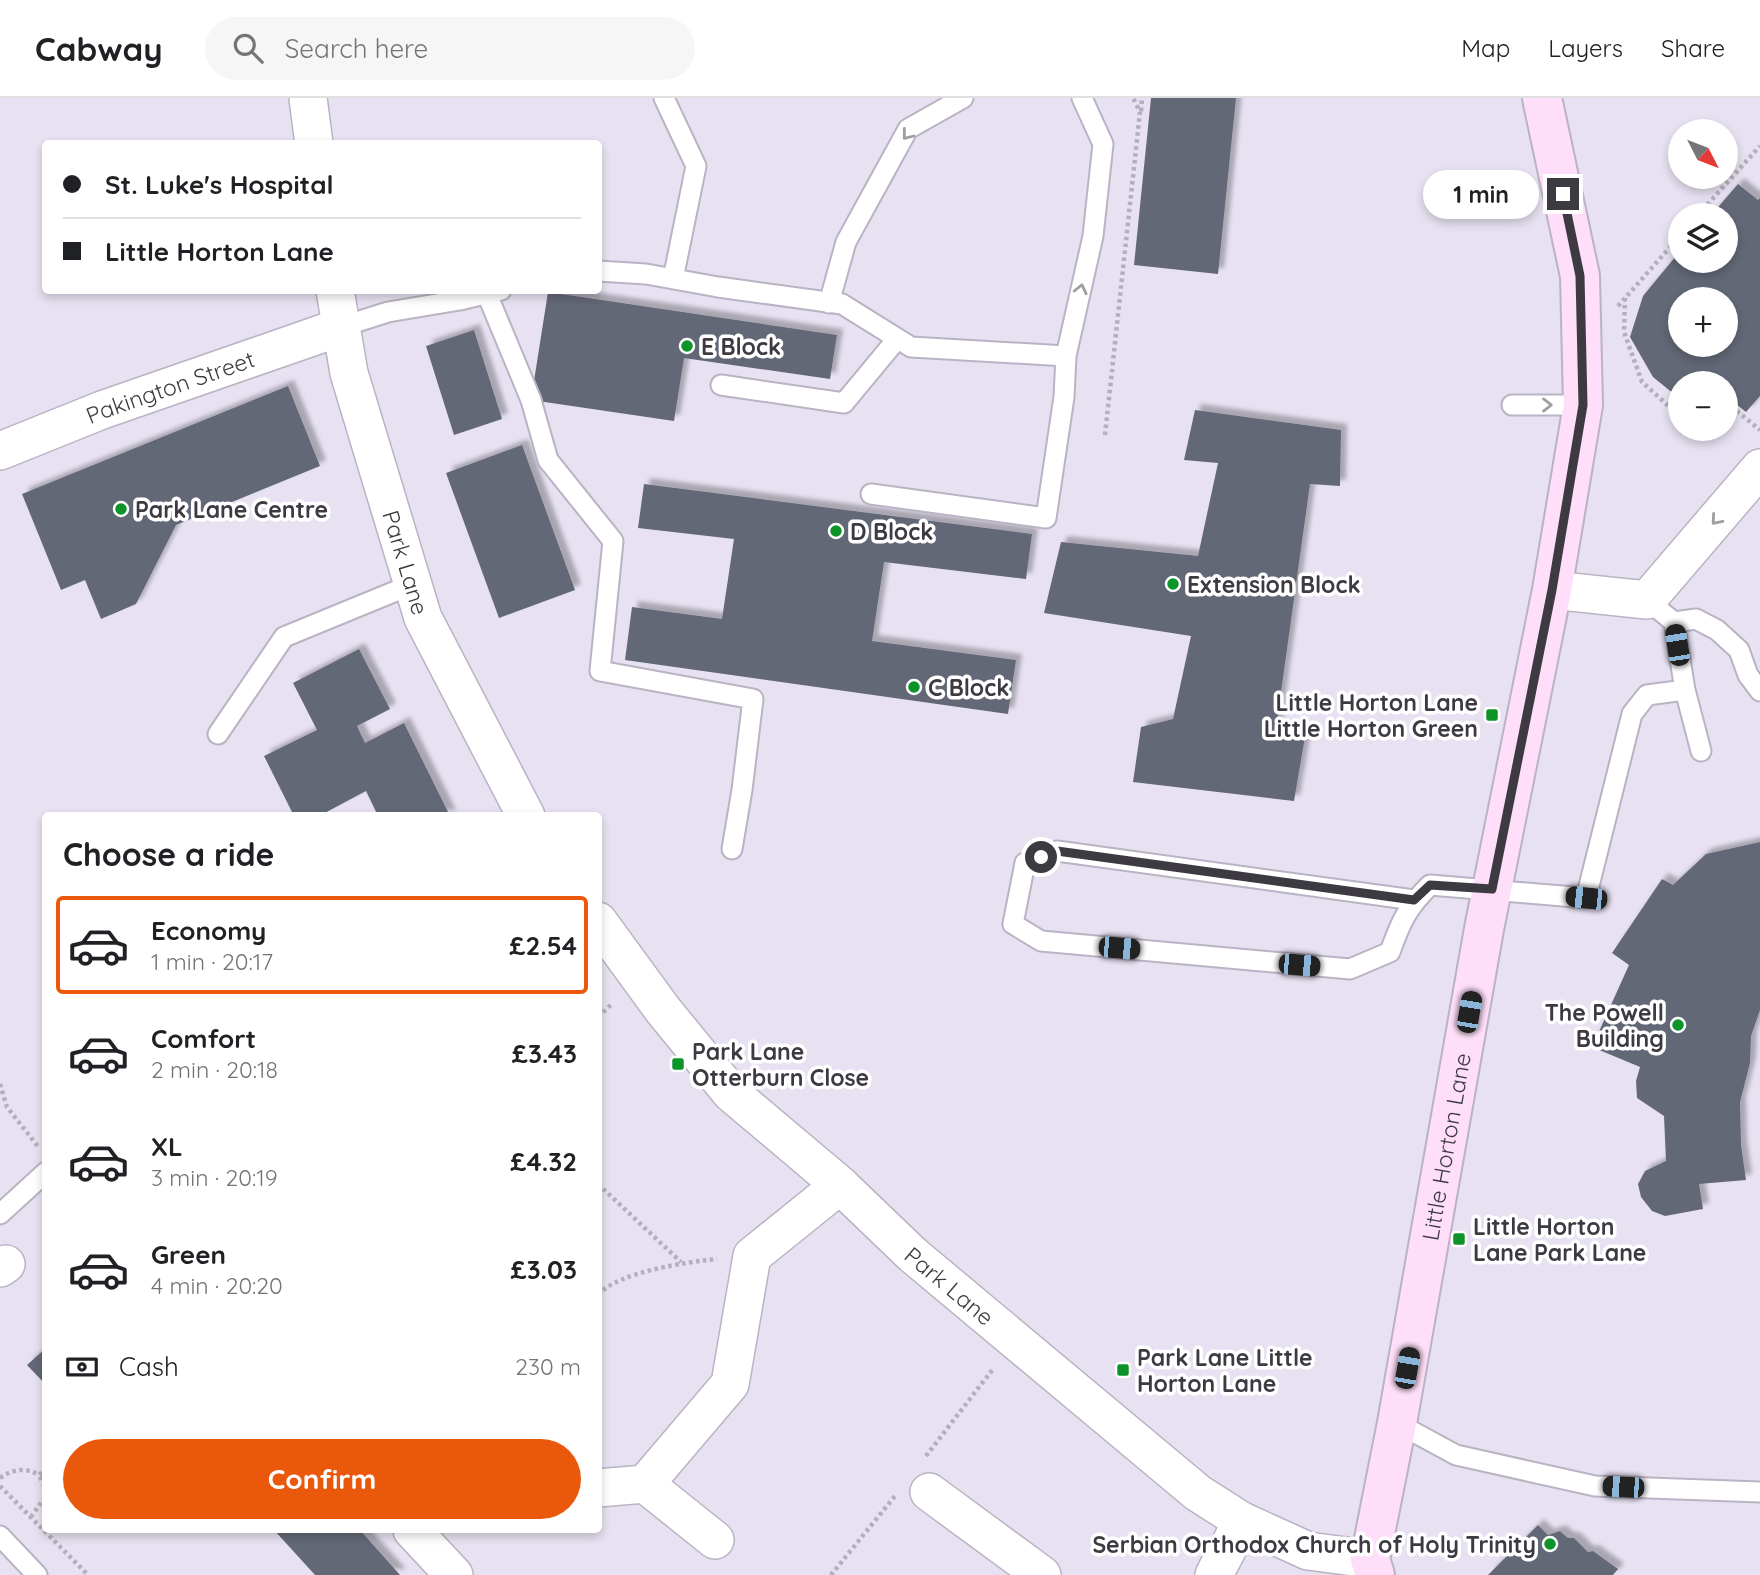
<!DOCTYPE html>
<html lang="en">
<head>
<meta charset="utf-8">
<style>
	:root { --surface:#fff; --page:#f6f6f6; --text:#202124; --muted:#757577; --line:#e0e0e0; --accent:#ea580c }
	body { margin:0; font-family:Quicksand,sans-serif; background:var(--page); color:var(--text); height:100vh; display:flex; flex-direction:column; font-size:26px; white-space:nowrap }
	* { box-sizing:border-box; margin:0 }
	p { font-size:23px; color:var(--muted) }
	.icon { flex:none; width:38px; height:38px; fill:none; stroke:currentColor; stroke-width:2; stroke-linecap:round; stroke-linejoin:round }
	.map { position:relative; flex:1; overflow:hidden }
	.drawer { position:absolute; left:42px; top:714px; width:560px; height:721px; display:flex; flex-direction:column; background:var(--surface); border-radius:7px; box-shadow:0 4px 10px #0003 }
	.drawer>* { flex:none }
	.banner { position:absolute; left:42px; top:42px; width:560px; height:154px; border-radius:7px; box-shadow:0 4px 10px #0003; display:grid; align-content:center; height:154px; padding:0 21px; background:var(--surface) }
	.needle { width:46px; rotate:132deg }
	.buttons { position:absolute; left:1668px; top:21px; display:grid; gap:14px }
	.buttons a { display:grid; place-items:center; width:70px; height:70px; border-radius:50%; background:var(--surface); box-shadow:0 4px 10px #0003; font-size:35px }
	.end { position:absolute; width:32px; height:32px; margin:-16px; border:9px solid #3d3b41; background:#fff; box-shadow:0 0 0 4px #fff }
	.from { border-radius:50% }
	.bubble { position:absolute; height:49px; border-radius:24px; background:var(--surface); box-shadow:0 4px 10px #0003; font-size:23px; font-weight:700; line-height:49px; text-align:center }
	.car { position:absolute; width:21px; height:42px; margin:-21px -10px; border-radius:9px; box-shadow:0 0 5px 2px #0007; background:linear-gradient(#222 24%,#8ab4d8 0 40%,#222 0 76%,#8ab4d8 0 86%,#222 0) }
	.banner b { display:flex; align-items:center; gap:24px; height:66px; font-size:26px }
	.banner b+b { border-top:2px solid var(--line) }
	.banner i { width:18px; height:18px; background:var(--text) }
	ul { padding:0; list-style:none }
	li { display:flex; align-items:center; gap:21px; height:98px; margin:0 14px 10px; padding:0 7px; border:4px solid transparent; border-radius:7px }
	li div { flex:1 }
	li b { display:block; font-size:26px }
	li em { font-style:normal; font-weight:700 }
	li.selected { border-color:var(--accent) }
	li>.icon { width:63px; height:63px; stroke-width:1.5 }
	h2 { padding:0 21px; font-size:32px; line-height:84px }
	.pay { display:flex; align-items:center; gap:18px; height:77px; padding:0 21px; font-size:26px }
	.pay p { margin-inline-start:auto }
	.action { display:flex; gap:14px; margin-top:auto; padding:14px 21px }
	.action a { flex:1; height:80px; border-radius:42px; background:var(--accent); color:#fff; font-size:28px; font-weight:700; line-height:80px; text-align:center }
	header { display:flex; align-items:center; gap:42px; box-sizing:border-box; height:98px; padding:0 35px; background:var(--surface); border-bottom:2px solid var(--line) }
	header strong { font-size:33px }
	nav { display:flex; gap:38px; margin-inline-start:auto; font-size:24px }
	.search { width:490px; height:63px; background:var(--page); display:flex; align-items:center; gap:18px; box-sizing:border-box; padding:0 24px; border-radius:38px; color:var(--muted); font-size:26px }
	.map>svg:first-child { display:block }
	.building { fill:#636876; fill-rule:evenodd; filter:url(#shadow) }
	.lines { fill:none; stroke-linecap:round; stroke-linejoin:round }
	.lane-casing { stroke:#b9b3c3; stroke-width:23 }
	.street-casing { stroke:#b9b3c3; stroke-width:40 }
	.secondary-casing { stroke:#b9b3c3; stroke-width:42 }
	.path { stroke:#b4afbc; stroke-width:4.5; stroke-dasharray:3.5 3.5; stroke-linecap:butt }
	.lane { stroke:#fff; stroke-width:19 }
	.street { stroke:#fff; stroke-width:37 }
	.secondary { stroke:#fedef8; stroke-width:38 }
	.oneway { stroke:#9e9da0 }
	.route { stroke:#3d3b41; stroke-width:9 }
	.poi-dot { fill:#0c9428; stroke:#fff; stroke-width:2.5 }
	.labels { text-anchor:middle; dominant-baseline:central; stroke-width:7; stroke-linejoin:round; paint-order:stroke }
	.poi-label { font-size:23px; font-weight:bold; fill:#3d3b41; stroke:#fff; text-anchor:start }
	.street-label { font-size:23px; fill:#3d3b41; stroke:#fff }
</style>
</head>
<body>
<header>
<strong>Cabway</strong>
<div class="search"><svg class="icon" aria-label="search" viewBox="0 0 24 24"><circle cx="10" cy="10" r="6"/><path d="M15 15l6 6"/></svg>Search here</div>
<nav><a>Map</a><a>Layers</a><a>Share</a></nav>
</header>
<div class="map">
<svg width="1760" height="1477" viewBox="0 0 1760 1477">
	<defs>
		<filter id="shadow"><feDropShadow dx="6" dy="-6" stdDeviation="2" flood-color="#0004"/></filter>
	</defs>
	<rect width="100%" height="100%" fill="#e7e1f1"/>
	<!-- building -->
	<path class="building" d="M1151,0H1236L1218,176L1134,167Z
		M1738,86L1758,102L1760,100V298L1746,314L1726,298V285H1680V301L1653,279L1630,239L1643,198L1676,158L1695,173L1703,163H1726V136L1731,130L1726,125V117L1713,115ZM1680,201H1726V247H1680Z
		M548,194L837,237L830,281L684,260L674,323L531,302Z
		M474,232L502,321L454,337L426,248Z
		M288,288L320,368L176,427L136,506L101,521L85,482L61,492L22,396Z
		M1195,312L1341,332L1340,388L1310,386L1276,630L1305,639L1294,703L1133,684L1141,629L1173,621L1191,538L1044,515L1061,444L1198,458L1218,365L1184,362Z
		M522,347L575,492L499,520L446,375Z
		M644,386L1032,436L1026,481L884,464L872,543L1016,562L1008,616L625,562L632,509L722,521L734,441L638,430Z
		M359,551L390,611L357,628L365,645L404,625L450,718H378L366,693L319,718H294L264,658L317,632L293,585Z
		M1760,744V912L1751,938L1750,965L1740,1004L1741,1047L1746,1082L1699,1086L1703,1111L1665,1118L1652,1113L1641,1099L1638,1086L1645,1073L1666,1063L1664,1018L1637,1000L1636,983L1640,969L1592,949L1629,867L1612,855L1662,781L1673,787L1706,756Z
		M46,1250V1287L27,1267Z
		M1538,1427L1548,1437L1560,1433L1568,1440H1574L1588,1454L1593,1453L1618,1471L1613,1477H1488Z
		M274,1432H360L400,1477H315Z"/>
	<g class="lines">
		<!-- lane casing -->
		<g class="lane-casing">
			<path id="lane" d="M664,0L696,68L673,181
				M598,173L646,176L718,189L842,206L911,249L1066,258
				M487,196L531,302L548,362L613,443L600,573L753,601L742,692L732,751
				M829,205L846,144L908,31L963,0
				M341,229L388,214L460,202L501,192
				M721,287L844,305L897,241
				M1512,307H1583
				M871,396L1046,420L1064,299L1066,258L1093,138L1103,46L1082,0
				M1647,502L1674,524L1696,521L1717,532L1739,552L1748,577L1760,593
				M1674,524L1685,592
				M218,636L284,539L413,486
				M1414,802L1057,753L1025,765L1013,826L1041,843L1350,871L1390,854C1401,823 1407,810 1430,787L1586,800L1632,616L1647,597L1685,592L1701,653
				M0,1116L46,1074
				M1397,1325L1456,1357L1595,1388L1760,1394
				M0,1438L37,1477"/>
		</g>
		<!-- street casing -->
		<g class="street-casing">
			<g id="street">
				<path d="M308,0L314,46"/>
				<path id="s1" d="M335,192L349,275L423,520L526,718"/>
				<path id="s2" d="M0,353L102,312L341,229"/>
				<path d="M1552,492L1647,502L1760,370"/>
				<path id="s3" d="M598,823L663,912L731,995L840,1087L913,1157L1198,1395L1242,1423L1308,1453L1370,1461"/>
				<path d="M0,1170L6,1166"/>
				<path d="M645,1386L715,1442"/>
				<path d="M598,1390L645,1386L730,1286L752,1158L840,1087"/>
				<path d="M929,1394L1042,1477"/>
				<path d="M412,1432L454,1477"/>
				<path d="M1214,1477L1242,1423"/>
			</g>
		</g>
		<!-- secondary casing -->
		<g class="secondary-casing">
			<g id="secondary">
				<path id="s4" d="M1375,1477L1370,1461L1397,1325L1484,831L1552,492L1583,307L1580,178L1542,0"/>
			</g>
		</g>
		<!-- path -->
		<path class="path" d="M1141,13L1142,0
			M1698,117L1760,48
			M1625,200L1624,234L1642,284L1673,312L1680,311
			M1618,208L1680,138
			M1726,304L1760,332
			M1105,337L1140,14L1133,0
			M598,919L613,905
			M0,986L7,1009L39,1050
			M598,1086L681,1164
			M598,1197C617,1174 687,1164 717,1161
			M926,1358L993,1271
			M0,1380C13,1371 25,1369 39,1377L46,1371
			M0,1388L88,1477
			M31,1419L45,1399L44,1387L39,1377
			M831,1477L895,1398"/>
		<!-- lane -->
		<use href="#lane" class="lane"/>
		<!-- street -->
		<use href="#street" class="street"/>
		<!-- secondary -->
		<use href="#secondary" class="secondary"/>
	</g>
	<!-- one-way arrows -->
	<defs><path id="oneway-chevron" d="M-2-3.5L2.5 0L-2 3.5" fill="none" stroke-width="1.6" stroke-linecap="round" stroke-linejoin="round" transform="scale(1.75)"/></defs>
	<g class="oneway">
		<use href="#oneway-chevron" transform="translate(907 37) rotate(128)"/>
		<use href="#oneway-chevron" transform="translate(1081 191) rotate(-77)"/>
		<use href="#oneway-chevron" transform="translate(1547 307)"/>
		<use href="#oneway-chevron" transform="translate(1716 422) rotate(131)"/>
	</g>
	<g class="lines">
		<!-- route -->
		<path class="route" d="M1041,759L1057,753L1414,802L1430,787L1492,791L1552,492L1583,307L1580,178L1563,96"/>
	</g>
	<!-- markers -->
	<g class="poi-dot">
		<circle cx="687" cy="248" r="7"/>
		<circle cx="121" cy="411" r="7"/>
		<circle cx="836" cy="433" r="7"/>
		<circle cx="1173" cy="486" r="7"/>
		<circle cx="914" cy="589" r="7"/>
		<rect x="1485" y="610" width="14" height="14" rx="3.5"/>
		<circle cx="1678" cy="927" r="7"/>
		<rect x="671" y="959" width="14" height="14" rx="3.5"/>
		<rect x="1452" y="1134" width="14" height="14" rx="3.5"/>
		<rect x="1116" y="1265" width="14" height="14" rx="3.5"/>
		<circle cx="1550" cy="1446" r="7"/>
	</g>
	<g class="labels">
		<!-- poi labels -->
		<g class="poi-label">
			<text x="701" y="248">E Block</text>
			<text x="135" y="411">Park Lane Centre</text>
			<text x="850" y="433">D Block</text>
			<text x="1187" y="486">Extension Block</text>
			<text x="928" y="589">C Block</text>
			<text x="1478" y="604" text-anchor="end">Little Horton Lane<tspan x="1478" dy="26">Little Horton Green</tspan></text>
			<text x="1664" y="914" text-anchor="end">The Powell<tspan x="1664" dy="26">Building</tspan></text>
			<text x="692" y="953">Park Lane<tspan x="692" dy="26">Otterburn Close</tspan></text>
			<text x="1473" y="1128">Little Horton<tspan x="1473" dy="26">Lane Park Lane</tspan></text>
			<text x="1137" y="1259">Park Lane Little<tspan x="1137" dy="26">Horton Lane</tspan></text>
			<text x="1536" y="1446" text-anchor="end">Serbian Orthodox Church of Holy Trinity</text>
		</g>
		<!-- street labels -->
		<g class="street-label">
			<text stroke="none"><textPath href="#s2" startOffset="182">Pakington Street</textPath></text>
			<text stroke="none"><textPath href="#s1" startOffset="282">Park Lane</textPath></text>
			<text stroke="none"><textPath href="#s4" startOffset="436">Little Horton Lane</textPath></text>
			<text stroke="none"><textPath href="#s3" startOffset="509">Park Lane</textPath></text>
		</g>
	</g>
</svg>
<div class="buttons">
<a><svg class="needle" viewBox="-14 -14 28 28"><path d="M0-13l5 13h-10z" fill="#e53935"/><path d="M0 13l5-13h-10z" fill="#757577"/></svg></a>
<a><svg class="icon" aria-label="layers" viewBox="0 0 24 24"><path d="M12 4l9 5-9 5-9-5zM3 14l9 5 9-5"/></svg></a>
<a>+</a>
<a>−</a>
</div>
<i class="end from" style="left:1041px;top:759px"></i>
<i class="end" style="left:1563px;top:96px"></i>
<div class="bubble" style="left:1423px;top:72px;width:116px">1 min</div>
<i class="car" style="left:1677px;top:547px;rotate:351deg"></i>
<i class="car" style="left:1586px;top:800px;rotate:276deg"></i>
<i class="car" style="left:1119px;top:850px;rotate:95deg"></i>
<i class="car" style="left:1299px;top:867px;rotate:95deg"></i>
<i class="car" style="left:1469px;top:914px;rotate:10deg"></i>
<i class="car" style="left:1407px;top:1270px;rotate:10deg"></i>
<i class="car" style="left:1623px;top:1389px;rotate:273deg"></i>
<div class="banner">
<b><i class="from"></i>St. Luke's Hospital</b>
<b><i></i>Little Horton Lane</b>
</div>
<section class="drawer">
<h2>Choose a ride</h2>
<ul>
<li class="selected"><svg class="icon" aria-label="car" viewBox="0 0 24 24"><path d="M5 17H2v-5l4-1 3-4h7l3 4 3 1v5h-3M9 17h6M6 11h13"/><circle cx="7" cy="17" r="2"/><circle cx="17" cy="17" r="2"/></svg><div><b>Economy</b><p>1 min · 20:17</p></div><em>£2.54</em></li>
<li><svg class="icon" aria-label="car" viewBox="0 0 24 24"><path d="M5 17H2v-5l4-1 3-4h7l3 4 3 1v5h-3M9 17h6M6 11h13"/><circle cx="7" cy="17" r="2"/><circle cx="17" cy="17" r="2"/></svg><div><b>Comfort</b><p>2 min · 20:18</p></div><em>£3.43</em></li>
<li><svg class="icon" aria-label="car" viewBox="0 0 24 24"><path d="M5 17H2v-5l4-1 3-4h7l3 4 3 1v5h-3M9 17h6M6 11h13"/><circle cx="7" cy="17" r="2"/><circle cx="17" cy="17" r="2"/></svg><div><b>XL</b><p>3 min · 20:19</p></div><em>£4.32</em></li>
<li><svg class="icon" aria-label="car" viewBox="0 0 24 24"><path d="M5 17H2v-5l4-1 3-4h7l3 4 3 1v5h-3M9 17h6M6 11h13"/><circle cx="7" cy="17" r="2"/><circle cx="17" cy="17" r="2"/></svg><div><b>Green</b><p>4 min · 20:20</p></div><em>£3.03</em></li>
</ul>
<div class="pay"><svg class="icon" aria-label="cash" viewBox="0 0 24 24"><path d="M3 7h18v10H3z"/><circle cx="12" cy="12" r="2"/></svg>Cash<p>230 m</p></div>
<div class="action"><a>Confirm</a></div>
</section>
</div>
</body>
</html>
